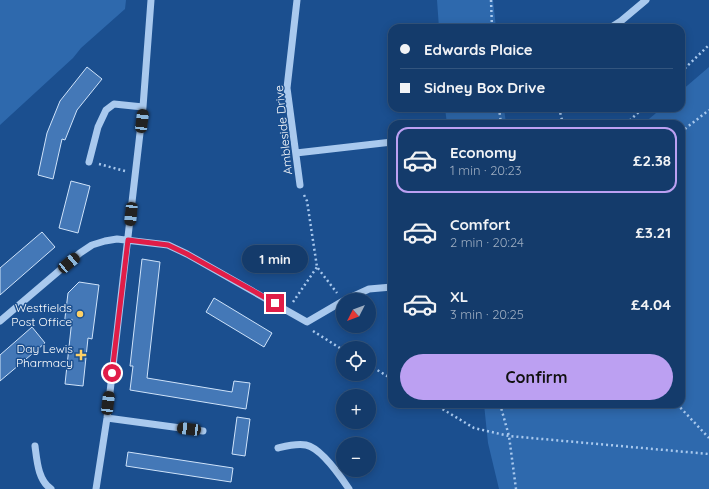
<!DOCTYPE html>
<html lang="en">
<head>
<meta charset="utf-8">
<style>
	:root { --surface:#143b6b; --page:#214673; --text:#f1f3f6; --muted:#9dadc1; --line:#33557e; --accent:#bca0f2 }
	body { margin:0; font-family:Quicksand,sans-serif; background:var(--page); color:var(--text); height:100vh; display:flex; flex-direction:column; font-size:15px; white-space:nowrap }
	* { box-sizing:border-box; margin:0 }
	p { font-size:13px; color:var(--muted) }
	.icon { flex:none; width:22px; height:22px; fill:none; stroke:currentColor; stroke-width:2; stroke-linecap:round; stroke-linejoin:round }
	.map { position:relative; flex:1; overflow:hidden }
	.details { position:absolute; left:388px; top:120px; width:297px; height:288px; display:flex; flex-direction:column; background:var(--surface); border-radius:12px; box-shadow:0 2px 10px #0003,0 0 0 1px var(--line) }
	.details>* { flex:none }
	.top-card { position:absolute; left:388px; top:24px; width:297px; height:88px; border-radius:12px; box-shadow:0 2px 10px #0003,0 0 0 1px var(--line); display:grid; align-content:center; height:88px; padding:0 12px; background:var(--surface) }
	.needle { width:26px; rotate:228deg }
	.tools { position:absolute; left:336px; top:293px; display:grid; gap:8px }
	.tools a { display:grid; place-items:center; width:40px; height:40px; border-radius:50%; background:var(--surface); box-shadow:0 2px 10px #0003,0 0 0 1px var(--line); font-size:20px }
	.end { position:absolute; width:18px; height:18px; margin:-9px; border:5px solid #e11d48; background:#fff; box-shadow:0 0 0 2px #fff }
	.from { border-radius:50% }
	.bubble { position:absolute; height:28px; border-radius:14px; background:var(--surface); box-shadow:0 2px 10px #0003,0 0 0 1px var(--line); font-size:13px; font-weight:700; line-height:28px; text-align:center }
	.car { position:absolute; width:12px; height:24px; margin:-12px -6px; border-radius:5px; box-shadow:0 0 3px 1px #0007; background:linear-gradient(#222 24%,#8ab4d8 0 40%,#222 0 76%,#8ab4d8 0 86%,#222 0) }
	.top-card b { display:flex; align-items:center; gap:14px; height:38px; font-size:15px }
	.top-card b+b { border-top:1px solid var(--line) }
	.top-card i { width:10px; height:10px; background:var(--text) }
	ul { padding:7px 0 0; list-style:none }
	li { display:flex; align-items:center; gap:12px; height:66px; margin:0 8px 6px; padding:0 4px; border:2px solid transparent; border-radius:12px }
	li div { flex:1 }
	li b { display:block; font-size:15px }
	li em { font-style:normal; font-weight:700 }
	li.current { border-color:var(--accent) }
	li>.icon { width:36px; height:36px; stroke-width:1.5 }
	.button { display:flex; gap:8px; margin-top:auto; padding:8px 12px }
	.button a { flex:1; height:46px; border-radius:24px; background:var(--accent); color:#111; font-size:16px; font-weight:700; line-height:46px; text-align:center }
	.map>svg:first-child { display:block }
	.green { fill:#2e69ad }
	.building { fill:#4478b7; stroke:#cfe3fa }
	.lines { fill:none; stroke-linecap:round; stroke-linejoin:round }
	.path { stroke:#a9c9ee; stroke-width:2.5; stroke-dasharray:2 3; stroke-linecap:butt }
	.minor { stroke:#a9c9ee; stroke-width:7 }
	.route { stroke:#e11d48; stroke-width:5 }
	.poi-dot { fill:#ffd166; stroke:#1b4f8f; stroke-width:1.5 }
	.labels { text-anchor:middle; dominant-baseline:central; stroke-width:3; stroke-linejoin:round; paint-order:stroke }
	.street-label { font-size:12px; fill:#fff; stroke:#1b4f8f }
	.poi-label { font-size:12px; fill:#fff; stroke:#1b4f8f; text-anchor:end }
</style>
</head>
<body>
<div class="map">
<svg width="709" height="489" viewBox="0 0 709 489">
	<rect width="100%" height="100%" fill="#1b4f8f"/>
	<!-- green -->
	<path class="green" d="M0,0H126L125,9L81,48L73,58L0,125Z
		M437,0H493L496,28H439Z
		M709,67V489H499L488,443L484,404H681V124H643L662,108H681V91Z
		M445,108H504L506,124H447Z"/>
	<!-- building -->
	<path class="building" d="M87,67L102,79L77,110L65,140L62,139L53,179L38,175L47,133L60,101Z
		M71,181L90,186L78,233L59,228Z
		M42,232L55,247L0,295V268Z
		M142,259L160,262L147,378L232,392L234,381L250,383L246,409L130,390L133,366H130Z
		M79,282L99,285L92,339L88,338L83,386L65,384L72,319L64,326L68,293Z
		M214,298L272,333L264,347L206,312Z
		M32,327L45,343L0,381V355Z
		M237,417L250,419L245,456L232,454Z
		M128,452L233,468L231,482L126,466Z"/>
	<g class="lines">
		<!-- path -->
		<path class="path" d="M491,0L492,28
			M681,72L709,45
			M499,108L501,124
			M559,108L563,124
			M626,124L643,108
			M681,132L709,110
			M99,164L125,171
			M304,195L307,201L317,267L337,293
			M293,302L317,267
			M313,331L343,350
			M369,365L392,379
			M434,404L474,428L509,436L709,454
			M500,404L509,436L516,489
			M677,404L709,438"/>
		<!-- minor -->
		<path class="minor" d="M297,0L287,88L300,185
			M610,28L621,21L646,0
			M296,153L392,142
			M89,162L98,127L106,110L114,104L143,107
			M345,300L369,289L392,287
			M0,321L80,253L92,245L105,241L117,239L168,245L187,254L307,322L343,301
			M107,418L203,431
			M35,446C37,461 38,480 51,489
			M278,448C286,446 297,443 306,445C321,448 341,477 349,489
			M96,489L107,418L143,107L151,0"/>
	</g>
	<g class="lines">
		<!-- route -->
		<path class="route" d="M112,373L128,240L168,245L187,254L275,303"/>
	</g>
	<!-- markers -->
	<g class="poi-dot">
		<circle cx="80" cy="314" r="4"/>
		<path d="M79 349h4v4h4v4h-4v4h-4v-4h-4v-4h4z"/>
	</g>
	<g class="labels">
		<!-- street labels -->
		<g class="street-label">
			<text transform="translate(283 130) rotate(-96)">Ambleside Drive</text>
		</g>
		<!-- poi labels -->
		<g class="poi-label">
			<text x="72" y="307">Westfields<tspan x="72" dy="14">Post Office</tspan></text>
			<text x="73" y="348">Day Lewis<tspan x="73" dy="14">Pharmacy</tspan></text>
		</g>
	</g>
</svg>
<div class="tools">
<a><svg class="needle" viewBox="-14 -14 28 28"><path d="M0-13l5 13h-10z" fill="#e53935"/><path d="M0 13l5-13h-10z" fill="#9dadc1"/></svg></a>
<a><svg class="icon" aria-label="locate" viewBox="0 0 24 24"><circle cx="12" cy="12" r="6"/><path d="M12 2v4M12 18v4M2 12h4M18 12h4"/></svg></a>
<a>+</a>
<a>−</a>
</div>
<i class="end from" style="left:112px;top:373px"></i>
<i class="end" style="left:275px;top:303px"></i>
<div class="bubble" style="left:242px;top:245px;width:66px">1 min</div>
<i class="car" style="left:142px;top:121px;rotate:7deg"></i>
<i class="car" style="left:131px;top:214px;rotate:186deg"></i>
<i class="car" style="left:69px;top:263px;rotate:50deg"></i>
<i class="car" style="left:108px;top:403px;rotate:7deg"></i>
<i class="car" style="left:189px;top:429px;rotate:277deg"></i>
<div class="top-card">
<b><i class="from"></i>Edwards Plaice</b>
<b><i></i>Sidney Box Drive</b>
</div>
<section class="details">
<ul>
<li class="current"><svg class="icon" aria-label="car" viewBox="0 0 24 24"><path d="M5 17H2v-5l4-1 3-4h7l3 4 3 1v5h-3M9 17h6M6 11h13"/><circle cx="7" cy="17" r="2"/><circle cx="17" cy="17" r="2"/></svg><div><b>Economy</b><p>1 min · 20:23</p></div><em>£2.38</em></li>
<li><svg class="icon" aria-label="car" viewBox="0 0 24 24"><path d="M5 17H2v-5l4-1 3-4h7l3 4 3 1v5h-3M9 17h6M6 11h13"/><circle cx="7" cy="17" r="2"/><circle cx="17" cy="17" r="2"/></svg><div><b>Comfort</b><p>2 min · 20:24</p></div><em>£3.21</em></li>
<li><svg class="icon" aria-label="car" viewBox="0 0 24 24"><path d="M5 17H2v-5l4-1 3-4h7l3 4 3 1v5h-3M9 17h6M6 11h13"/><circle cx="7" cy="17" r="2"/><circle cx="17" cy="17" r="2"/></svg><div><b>XL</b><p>3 min · 20:25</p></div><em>£4.04</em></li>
</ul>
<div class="button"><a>Confirm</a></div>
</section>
</div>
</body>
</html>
